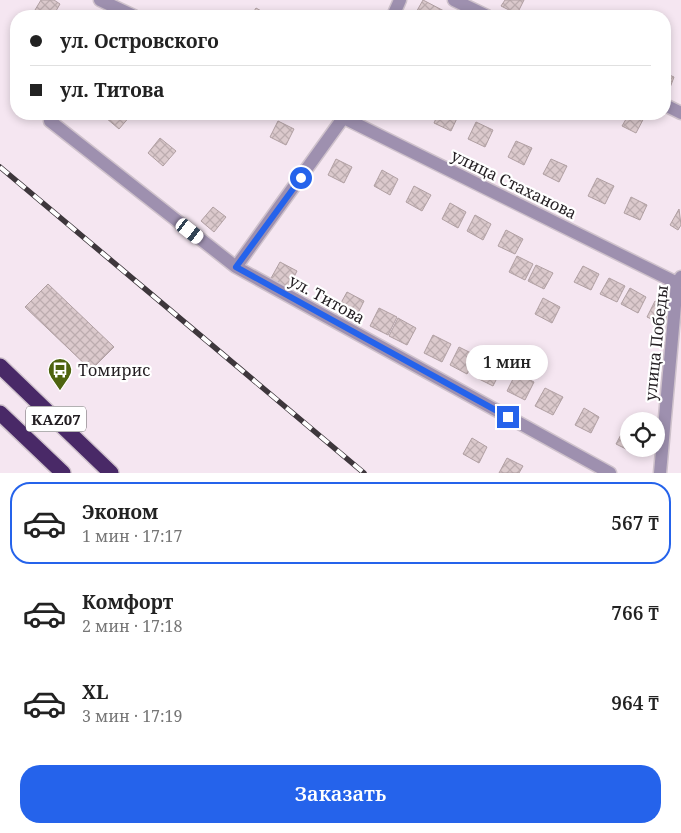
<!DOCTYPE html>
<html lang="ru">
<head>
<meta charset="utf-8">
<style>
	:root { --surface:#fff; --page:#f6f6f6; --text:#222; --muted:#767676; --line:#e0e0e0; --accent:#2563eb }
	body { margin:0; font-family:"Noto Serif",serif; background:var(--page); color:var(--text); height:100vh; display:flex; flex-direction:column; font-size:19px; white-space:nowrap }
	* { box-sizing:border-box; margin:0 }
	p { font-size:16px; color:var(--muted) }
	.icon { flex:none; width:28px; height:28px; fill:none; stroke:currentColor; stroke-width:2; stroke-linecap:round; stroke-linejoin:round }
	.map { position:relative; height:473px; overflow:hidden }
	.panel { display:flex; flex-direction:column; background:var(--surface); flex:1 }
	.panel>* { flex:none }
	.banner { position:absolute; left:10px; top:10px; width:661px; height:110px; border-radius:20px; box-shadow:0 2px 8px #0003; display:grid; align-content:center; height:110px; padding:0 20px; background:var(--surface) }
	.controls { position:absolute; left:620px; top:412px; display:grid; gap:10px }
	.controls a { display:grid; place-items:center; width:45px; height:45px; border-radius:50%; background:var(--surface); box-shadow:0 2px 8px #0003; font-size:25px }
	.end { position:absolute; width:22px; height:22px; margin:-11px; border:6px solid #2563eb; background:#fff; box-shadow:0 0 0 2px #fff }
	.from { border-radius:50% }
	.bubble { position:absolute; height:35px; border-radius:18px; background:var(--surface); box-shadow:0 2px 8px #0003; font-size:16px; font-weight:600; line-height:35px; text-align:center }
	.car { position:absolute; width:15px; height:30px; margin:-15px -8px; border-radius:6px; box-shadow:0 0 4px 1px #0007; background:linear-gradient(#fff 24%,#345 0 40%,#fff 0 76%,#345 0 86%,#fff 0) }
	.banner b { display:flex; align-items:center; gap:18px; height:48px; font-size:19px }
	.banner b+b { border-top:1px solid var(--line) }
	.banner i { width:12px; height:12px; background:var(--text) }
	ul { padding:9px 0 0; list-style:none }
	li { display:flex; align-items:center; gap:15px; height:82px; margin:0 10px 8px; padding:0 10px; border:2px solid transparent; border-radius:20px }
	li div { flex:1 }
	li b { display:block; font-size:19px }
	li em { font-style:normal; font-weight:600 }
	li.current { border-color:var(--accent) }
	li>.icon { width:45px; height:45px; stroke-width:1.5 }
	.action { display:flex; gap:10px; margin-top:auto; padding:10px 20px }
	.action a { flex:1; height:58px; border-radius:20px; background:var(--accent); color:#fff; font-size:20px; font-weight:600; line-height:58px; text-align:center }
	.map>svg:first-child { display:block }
	.building { fill:url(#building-cross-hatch); stroke:#b09fa2 }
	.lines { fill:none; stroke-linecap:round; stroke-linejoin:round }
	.minor-casing { stroke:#cfc2cc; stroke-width:15 }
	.highway-casing { stroke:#cfc2cc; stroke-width:18 }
	.minor { stroke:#9e90af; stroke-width:12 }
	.highway { stroke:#492967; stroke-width:15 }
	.rail-casing { stroke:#3e373c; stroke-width:5.5 }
	.rail { stroke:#fff; stroke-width:4; stroke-dasharray:11; stroke-linecap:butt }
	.route { stroke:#2563eb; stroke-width:6 }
	.labels { text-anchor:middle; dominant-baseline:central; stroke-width:4.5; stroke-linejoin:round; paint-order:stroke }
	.shield { fill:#fff; stroke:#656264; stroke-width:1 }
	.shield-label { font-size:15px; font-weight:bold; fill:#231e22 }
	.street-label { font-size:16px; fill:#231e22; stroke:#fff }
	.poi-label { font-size:16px; fill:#231e22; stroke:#fff; text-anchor:start }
</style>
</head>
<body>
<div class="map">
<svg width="681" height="473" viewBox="0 0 681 473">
	<defs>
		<pattern id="building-cross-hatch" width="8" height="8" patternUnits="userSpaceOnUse" patternTransform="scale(1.25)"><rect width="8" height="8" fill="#dbc9cc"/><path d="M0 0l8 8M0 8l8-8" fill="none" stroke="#bcacaf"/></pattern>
	</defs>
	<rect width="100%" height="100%" fill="#f5e6f1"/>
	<!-- building -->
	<path class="building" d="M41,0H54L60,4L53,16H46L35,10Z
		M423,0L444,11L441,16H414Z
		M505,0H524L517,14L501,6Z
		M256,8L270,16H251Z
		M665,73L674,77L668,93L665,91Z
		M110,114H130L131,115L119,129L106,118Z
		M438,114H459L451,131L434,123Z
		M629,114H646L636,133L622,126Z
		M278,121L294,129L286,145L270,137Z
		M476,122L493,130L485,147L468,139Z
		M160,138L176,151L163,166L148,153Z
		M516,141L532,148L524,165L508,157Z
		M336,159L352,167L344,183L328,175Z
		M551,159L567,166L559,182L543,174Z
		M382,170L398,179L390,195L374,186Z
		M597,178L614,186L605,204L588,196Z
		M414,186L431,195L422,211L406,202Z
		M631,197L647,205L640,220L624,213Z
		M450,203L466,212L458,228L442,219Z
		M213,207L226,217L214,232L201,221Z
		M679,209L681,225L678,230L670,225Z
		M475,215L491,224L483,240L467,231Z
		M506,230L523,239L515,254L498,246Z
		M517,256L533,264L525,280L509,272Z
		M280,262L297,271L288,289L270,280Z
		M536,265L553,273L544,289L528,281Z
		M583,266L599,274L591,290L574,282Z
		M609,278L625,286L617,302L600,294Z
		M48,284L114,347L91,370L25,307Z
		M630,288L646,297L638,313L621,304Z
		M347,292L364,301L355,319L337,310Z
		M543,298L560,307L552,323L535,314Z
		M655,301L672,310L664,325L647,317Z
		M379,308L397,317L388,335L370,326Z
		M398,318L416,328L407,345L389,336Z
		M433,335L451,344L442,362L424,353Z
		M459,347L477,356L467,374L450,365Z
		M484,359L502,368L493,386L475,377Z
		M516,373L534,382L525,400L507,391Z
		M545,388L563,397L553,415L535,406Z
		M584,408L599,417L591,433L575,425Z
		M625,427L629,429V449H633L632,452L616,444Z
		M472,438L487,447L479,463L463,454Z
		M507,458L523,466L519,473H499Z"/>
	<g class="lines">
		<!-- minor casing -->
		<g class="minor-casing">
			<path id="minor" d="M100,0L134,16
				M454,0L487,16
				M393,16L400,0
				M665,105L681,113
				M336,114L677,283
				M50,121L236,267L610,473
				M236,267L346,114
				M660,473L677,283L681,277"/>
		</g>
		<!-- highway casing -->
		<g class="highway-casing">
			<path id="highway" d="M0,366L111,473
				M0,413L63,473"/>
		</g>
		<!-- minor -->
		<use href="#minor" class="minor"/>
		<!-- highway -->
		<use href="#highway" class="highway"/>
		<!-- rail casing -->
		<g class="rail-casing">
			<path id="rail" d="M0,167L364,473"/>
		</g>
		<!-- rail -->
		<use href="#rail" class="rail"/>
	</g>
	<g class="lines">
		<!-- route -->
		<path class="route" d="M301,178L236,267L508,417"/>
	</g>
	<!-- icons -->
	<defs>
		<g id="bus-pin" transform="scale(1.25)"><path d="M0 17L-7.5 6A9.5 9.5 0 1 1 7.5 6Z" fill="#4e630f" stroke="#fff"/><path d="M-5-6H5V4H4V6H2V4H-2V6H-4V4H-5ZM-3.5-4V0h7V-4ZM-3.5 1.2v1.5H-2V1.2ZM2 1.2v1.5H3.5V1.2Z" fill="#fff"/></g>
	</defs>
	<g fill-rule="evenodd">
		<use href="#bus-pin" x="60" y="370"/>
	</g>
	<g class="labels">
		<!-- shield labels -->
		<rect class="shield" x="26" y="406.5" width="60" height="25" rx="4"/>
		<g class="shield-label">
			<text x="56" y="419">KAZ07</text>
		</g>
		<!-- street labels -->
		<g class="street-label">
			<text transform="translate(514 184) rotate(26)">улица Стаханова</text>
			<text transform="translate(327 299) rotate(29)">ул. Титова</text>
			<text transform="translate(656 343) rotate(-84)">улица Победы</text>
		</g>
		<!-- poi labels -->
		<g class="poi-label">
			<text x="78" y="370">Томирис</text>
		</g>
	</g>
</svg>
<div class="controls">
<a><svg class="icon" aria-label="locate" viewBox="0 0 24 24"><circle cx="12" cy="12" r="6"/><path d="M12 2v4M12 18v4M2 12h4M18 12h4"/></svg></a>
</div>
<i class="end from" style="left:301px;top:178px"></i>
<i class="end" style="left:508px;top:417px"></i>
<div class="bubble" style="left:466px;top:345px;width:82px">1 мин</div>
<i class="car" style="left:190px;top:231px;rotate:128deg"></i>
<div class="banner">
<b><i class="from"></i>ул. Островского</b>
<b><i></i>ул. Титова</b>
</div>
</div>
<section class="panel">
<ul>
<li class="current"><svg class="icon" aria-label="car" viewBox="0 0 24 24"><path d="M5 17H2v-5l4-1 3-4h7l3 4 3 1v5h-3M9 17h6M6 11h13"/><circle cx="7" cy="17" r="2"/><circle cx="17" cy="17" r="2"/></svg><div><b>Эконом</b><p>1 мин · 17:17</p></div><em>567 ₸</em></li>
<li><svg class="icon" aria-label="car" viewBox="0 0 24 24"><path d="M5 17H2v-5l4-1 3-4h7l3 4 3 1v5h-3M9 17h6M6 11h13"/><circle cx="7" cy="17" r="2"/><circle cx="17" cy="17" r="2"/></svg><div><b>Комфорт</b><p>2 мин · 17:18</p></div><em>766 ₸</em></li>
<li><svg class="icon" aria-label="car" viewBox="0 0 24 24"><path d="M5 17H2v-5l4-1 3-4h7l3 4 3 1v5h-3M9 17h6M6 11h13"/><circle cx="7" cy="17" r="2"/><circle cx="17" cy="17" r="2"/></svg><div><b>XL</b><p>3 мин · 17:19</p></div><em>964 ₸</em></li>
</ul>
<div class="action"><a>Заказать</a></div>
</section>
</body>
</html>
